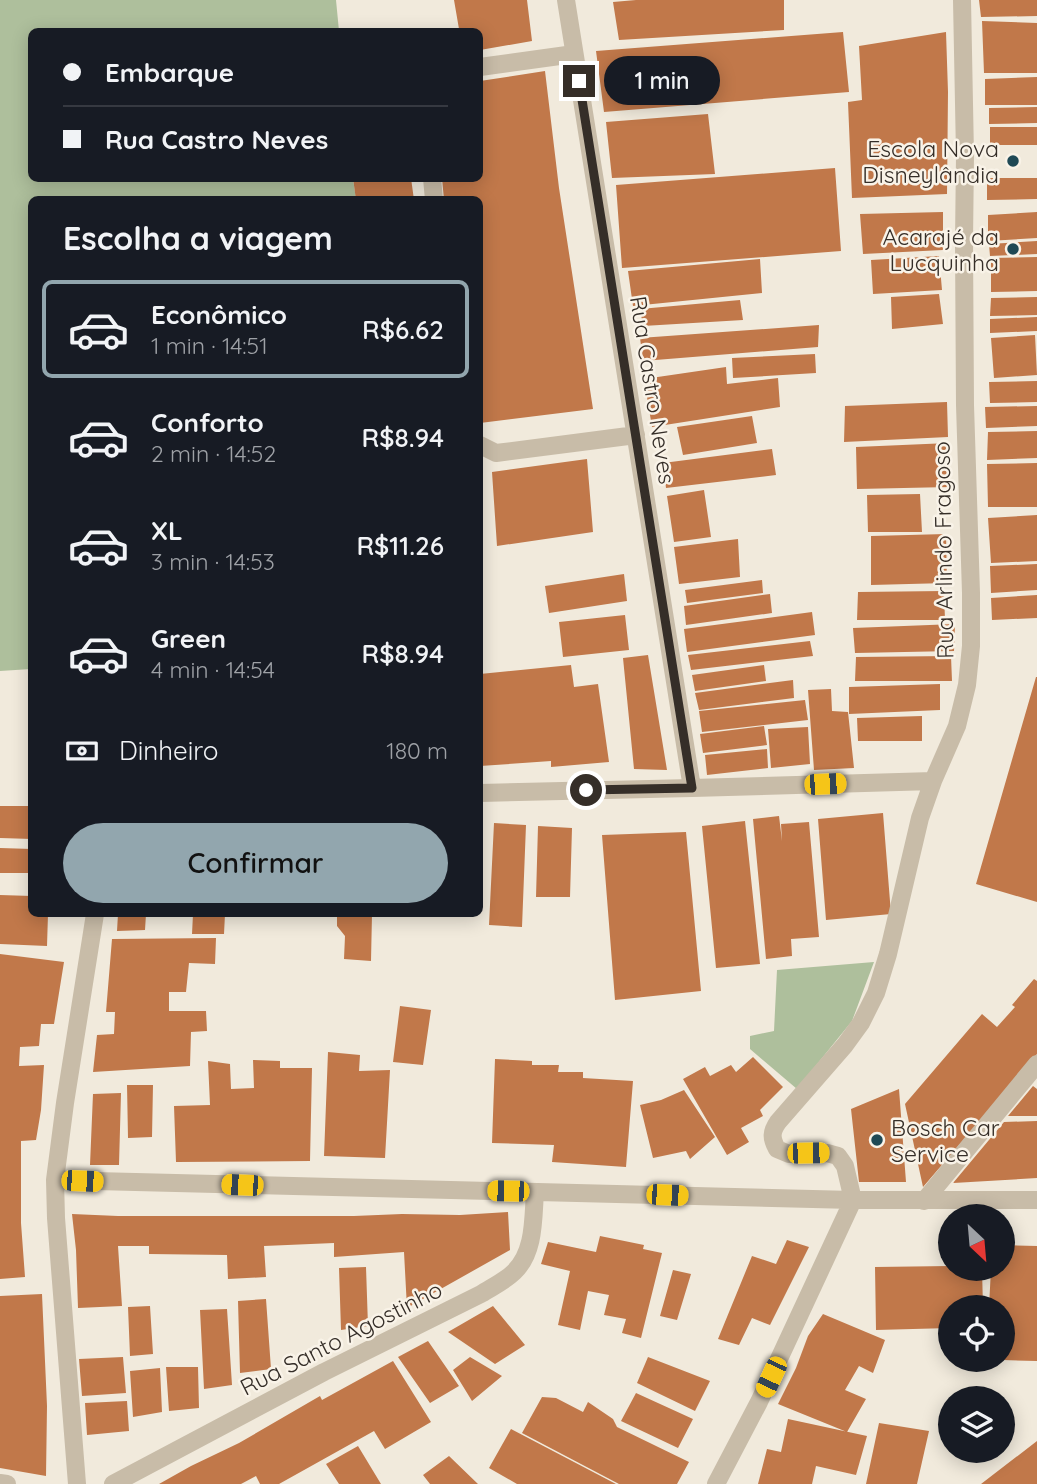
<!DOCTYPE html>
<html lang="pt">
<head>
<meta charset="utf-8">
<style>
	:root { --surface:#171b24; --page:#20242c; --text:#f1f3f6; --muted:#9ea1a6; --line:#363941; --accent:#92a6ae }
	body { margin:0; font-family:Quicksand,sans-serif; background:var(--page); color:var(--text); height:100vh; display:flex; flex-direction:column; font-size:26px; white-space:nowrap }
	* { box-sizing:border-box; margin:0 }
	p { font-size:23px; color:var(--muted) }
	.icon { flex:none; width:38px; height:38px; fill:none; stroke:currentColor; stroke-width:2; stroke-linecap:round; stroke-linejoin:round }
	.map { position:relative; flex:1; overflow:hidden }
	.side { position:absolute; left:28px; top:196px; width:455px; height:721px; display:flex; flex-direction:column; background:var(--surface); border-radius:10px; box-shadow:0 4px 18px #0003 }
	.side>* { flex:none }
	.hud { position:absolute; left:28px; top:28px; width:455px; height:154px; border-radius:10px; box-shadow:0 4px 18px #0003; display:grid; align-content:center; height:154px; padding:0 35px; background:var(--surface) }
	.needle { width:46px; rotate:154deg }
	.controls { position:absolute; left:938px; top:1204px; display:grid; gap:14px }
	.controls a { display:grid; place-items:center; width:77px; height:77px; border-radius:50%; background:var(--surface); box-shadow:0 4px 18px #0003; font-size:35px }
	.end { position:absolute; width:32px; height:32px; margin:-16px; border:9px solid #352e28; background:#fff; box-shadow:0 0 0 4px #fff }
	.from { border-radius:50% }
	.bubble { position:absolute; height:49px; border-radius:24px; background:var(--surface); box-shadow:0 4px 18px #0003; font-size:23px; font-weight:600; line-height:49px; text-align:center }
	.car { position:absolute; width:21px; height:42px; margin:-21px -10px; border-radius:9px; box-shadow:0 0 5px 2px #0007; background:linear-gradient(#f5c518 24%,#345 0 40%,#f5c518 0 76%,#345 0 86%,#f5c518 0) }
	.hud b { display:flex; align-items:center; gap:24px; height:66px; font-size:26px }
	.hud b+b { border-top:2px solid var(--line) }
	.hud i { width:18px; height:18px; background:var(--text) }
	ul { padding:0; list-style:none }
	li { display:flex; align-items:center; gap:21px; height:98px; margin:0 14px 10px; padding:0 21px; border:4px solid transparent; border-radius:10px }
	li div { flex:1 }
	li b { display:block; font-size:26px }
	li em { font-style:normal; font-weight:600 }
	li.active { border-color:var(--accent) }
	li>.icon { width:63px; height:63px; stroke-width:1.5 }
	h2 { padding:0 35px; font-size:32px; line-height:84px }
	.pay { display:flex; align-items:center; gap:18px; height:77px; padding:0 35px; font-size:26px }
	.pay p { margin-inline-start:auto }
	.primary-button { display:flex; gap:14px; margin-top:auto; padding:14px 35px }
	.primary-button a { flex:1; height:80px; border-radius:42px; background:var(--accent); color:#111; font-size:28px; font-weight:600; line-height:80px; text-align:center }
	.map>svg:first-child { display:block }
	.green { fill:#aebf9c }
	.building { fill:#c1784a }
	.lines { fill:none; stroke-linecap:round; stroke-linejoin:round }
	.street { stroke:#c8bca8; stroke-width:18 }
	.route { stroke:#352e28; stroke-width:9 }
	.poi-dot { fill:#1f4955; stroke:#f9f3e8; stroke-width:2.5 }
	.labels { text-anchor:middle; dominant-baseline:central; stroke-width:5; stroke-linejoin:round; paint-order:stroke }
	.poi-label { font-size:23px; fill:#352e28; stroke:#f9f3e8; text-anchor:end }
	.street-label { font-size:23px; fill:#352e28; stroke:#f9f3e8 }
</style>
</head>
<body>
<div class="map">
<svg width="1037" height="1484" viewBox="0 0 1037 1484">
	<rect width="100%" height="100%" fill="#f1eadc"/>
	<!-- green -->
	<path class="green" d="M0,0H336L339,31L32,32V178L353,179L356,199L32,200L31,669L0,671Z
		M874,962L852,1021L797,1089L750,1049V1036L774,1031L777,970Z"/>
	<!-- building -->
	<path class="building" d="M454,0H527L532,41L480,50V32H451L459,29Z
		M636,0H784V30L619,40L613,2Z
		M979,0H1037V16L981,17Z
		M982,21L1037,23V73H984Z
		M843,32L849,92L604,112L596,51Z
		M946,32L948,92L947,194L852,198L848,102L862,100L859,46Z
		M545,71L559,188L593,409L480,423V200H444L442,178H480V81Z
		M1037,77V105H985V79Z
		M1037,107V123L989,124V108Z
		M708,114L715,174L612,178L606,122Z
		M990,127H1037V145H990Z
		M835,168L841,251L622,268L616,185Z
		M353,178H411L414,200H356Z
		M987,178H1037V199L987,200Z
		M943,212V250L863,254L860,214Z
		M1037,212V238L988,241V215Z
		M1037,241V254L990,256L989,244Z
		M939,256L942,290L873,294L871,260Z
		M1037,257V291L991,292V258Z
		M760,259L762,293L633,306L628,271Z
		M939,294L943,324L892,329L891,297Z
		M1037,297V315L990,316L991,298Z
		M740,300L743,320L643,326L640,309Z
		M1037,317V331L990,333V319Z
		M819,325L818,347L643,361L640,338Z
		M1035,335L1037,375L994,378L991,338Z
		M815,354L816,373L733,378L732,358Z
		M726,367L727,384L778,378L780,407L652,427L644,379Z
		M1037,381V402L990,403L989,382Z
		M947,402L948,437L844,442L845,406Z
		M1037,406V426L986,428L985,407Z
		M752,416L757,443L683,455L677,427Z
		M1037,431V458L987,460L988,432Z
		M949,443L950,487L857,489L856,447Z
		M772,449L776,475L666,488L663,463Z
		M587,459L593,532L497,546L492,472Z
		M1037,463V507H988L987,464Z
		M704,490L711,537L674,542L667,496Z
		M920,494L922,532H868L867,495Z
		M1037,515V561L991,563L988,518Z
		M946,534L947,583L871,585V536Z
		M738,539L740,577L679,584L674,547Z
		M1037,564V590L991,593L990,566Z
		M624,574L627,601L549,613L545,586Z
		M762,580L763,593L687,603L685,590Z
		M944,591L945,620H857L858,592Z
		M770,594L772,613L686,625L684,606Z
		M1037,595V618L992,620L991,598Z
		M812,612L815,635L687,652L684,629Z
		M625,615L629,650L563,657L559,622Z
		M955,624L954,651L855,653L853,628Z
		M810,641L813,656L691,670L688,655Z
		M648,655L667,770L634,769L623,658Z
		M951,656L952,681H855L856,657Z
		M571,665L574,687L598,684L609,762L551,767V761L480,766V674Z
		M764,665L766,681L695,691L692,675Z
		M1036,677H1037V902L976,884Z
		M793,680L794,698L699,710L695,693Z
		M940,684V710L849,714V687Z
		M831,689L832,711L848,712L854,768L814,770L808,690Z
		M805,700L808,720L702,732L699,711Z
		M922,716V741H858L857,718Z
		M764,726L767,745L703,753L700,734Z
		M808,727L810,764L771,768L768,729Z
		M767,749L768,768L707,775L705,755Z
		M0,806H32V839L0,838Z
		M883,813L891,914L826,920L818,819Z
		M779,816L782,841L781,824L809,822L819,937L791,939L792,956L766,959L753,819Z
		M745,821L760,964L716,968L702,826Z
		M494,823L526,825L522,927L489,925Z
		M538,826L572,828L570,897H536Z
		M686,832L701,991L615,1000L602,835Z
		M0,848L32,849V873H0Z
		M0,895L32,896V914H48L47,946L0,944Z
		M118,914H146L145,930L117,931Z
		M193,914H225L224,934H192Z
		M337,914H372L371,961L344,959L345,936L337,926Z
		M216,938L215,964L189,963L186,992H169V1011H206L207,1031L191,1032L190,1066L93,1072L97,1035L114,1034L115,1012H106L112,939Z
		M0,954L64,962L54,1024H41L39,1046L20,1047L19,1066L44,1065L41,1110L36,1140L21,1141V1223L25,1277L0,1279Z
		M1034,979L1037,981V1054L923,1187L905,1104L982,1014L997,1027L1015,1007L1012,1005Z
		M400,1006L431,1010L423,1065L393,1062Z
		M328,1052L360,1055L359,1071L390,1070L385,1158L324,1156Z
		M753,1057L783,1087L760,1110L763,1116L741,1128L749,1142L727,1155L683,1079L705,1067L710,1076L731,1065L736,1072Z
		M495,1059L532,1061V1065H559L558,1072H583V1078L633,1081L626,1167L552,1162L554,1145L492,1143Z
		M253,1060L280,1061V1068H312L310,1161L176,1162L174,1106L210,1105L208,1061L230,1064L231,1089L254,1088Z
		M127,1085H153L152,1137L128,1138Z
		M1033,1086L1037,1089V1116H1008Z
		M899,1089L906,1182H859L851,1109Z
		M684,1090L715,1137L690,1159L686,1151L653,1158L640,1105L661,1100Z
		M121,1093L119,1165H90L93,1094Z
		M1037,1121V1178L953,1183L1004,1122Z
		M508,1212L510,1250L407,1308L404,1252L334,1257V1243L264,1246L266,1277L228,1279L227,1255L149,1254V1246H118L122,1306L78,1308L76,1250L72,1214L118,1216H354L402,1214L460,1215Z
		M600,1236L644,1245L643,1249L662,1253L641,1338L622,1333L626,1319L604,1315L609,1295L588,1291L580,1330L558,1325L570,1271L541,1264L548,1242L596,1252Z
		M787,1240L809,1247L770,1325L752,1318L739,1345L718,1339L752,1256L776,1264Z
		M1003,1245L1037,1246V1361L1003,1360V1307H989L991,1269H1003Z
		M950,1266V1269H982L983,1307H950V1328L876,1330L875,1267Z
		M366,1267L368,1326L341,1330L339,1268Z
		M673,1270L691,1274L677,1320L660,1316Z
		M42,1294L47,1406L46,1476L0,1468V1296Z
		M266,1299L271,1369L240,1373L238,1301Z
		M150,1306L153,1354L130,1356L128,1307Z
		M493,1306L525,1345L495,1364L448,1332Z
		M227,1309L232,1385L204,1389L200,1310Z
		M823,1314L885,1340L873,1373L859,1366L845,1390L866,1399L847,1432L778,1404L796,1368L808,1336Z
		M428,1341L459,1386L430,1403L398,1357Z
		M123,1357L126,1393L82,1396L79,1359Z
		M470,1357L502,1376L472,1401L453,1370Z
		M648,1357L710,1381L695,1411L637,1383Z
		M393,1361L431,1422L385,1449L374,1431L279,1484H260L256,1476L241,1484H159L191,1466L239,1443L320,1396L322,1400Z
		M166,1367H198L199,1408L169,1411Z
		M160,1368L162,1412L133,1417L130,1371Z
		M636,1393L693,1419L678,1448L621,1421Z
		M542,1397L556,1398L583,1412L588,1402L613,1419L617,1427L689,1462L677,1484H619L522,1433Z
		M127,1401L129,1431L87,1435L85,1403Z
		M788,1419L867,1436L856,1475L816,1466L812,1484H758L767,1449L781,1452Z
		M879,1423L929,1431L917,1484H866Z
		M511,1429L616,1484H517L489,1468Z
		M1037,1441V1484H981Z
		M358,1446L381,1484H339L326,1464Z
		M449,1456L478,1484H430L423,1475Z"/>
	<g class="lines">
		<!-- street -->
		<path class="street" d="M566,0L692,788
			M480,67L574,54
			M432,178L434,200
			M480,445L496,453L636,435
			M480,793L692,788L933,781
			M55,1180L853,1200H1037
			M924,1201L1037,1064
			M0,1483L7,1484
			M77,1484L56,1218L55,1180L65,1103L95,914
			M113,1484L324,1372L481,1294C492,1287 505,1281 514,1272C535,1252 533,1218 535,1192
			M716,1484L759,1402L853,1200L845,1166L838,1156L827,1153L789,1154L777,1149C771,1138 771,1132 778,1122L845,1045L861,1023L876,993L888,954L920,818L933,781L957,726L967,685L971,646V593L965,405L964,242L965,155L962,0"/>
	</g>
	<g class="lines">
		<!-- route -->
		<path class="route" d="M579,81L692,788L586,790"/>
	</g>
	<!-- markers -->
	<g class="poi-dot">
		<circle cx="1013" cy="161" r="7"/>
		<circle cx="1013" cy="249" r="7"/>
		<circle cx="877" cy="1140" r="7"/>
	</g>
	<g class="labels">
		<!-- poi labels -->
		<g class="poi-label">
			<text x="999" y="148">Escola Nova<tspan x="999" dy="26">Disneylândia</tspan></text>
			<text x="999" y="236">Acarajé da<tspan x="999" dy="26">Lucquinha</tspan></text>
			<text x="891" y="1127" text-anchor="start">Bosch Car<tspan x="891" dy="26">Service</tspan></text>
		</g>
		<!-- street labels -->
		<g class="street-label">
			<text transform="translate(653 390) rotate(81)">Rua Castro Neves</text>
			<text transform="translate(943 550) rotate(-91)">Rua Arlindo Fragoso</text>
			<text transform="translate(341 1338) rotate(-27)">Rua Santo Agostinho</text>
		</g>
	</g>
</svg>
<div class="controls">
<a><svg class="needle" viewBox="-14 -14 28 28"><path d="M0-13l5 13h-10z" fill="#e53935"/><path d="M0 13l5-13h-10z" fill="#9ea1a6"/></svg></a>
<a><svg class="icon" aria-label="locate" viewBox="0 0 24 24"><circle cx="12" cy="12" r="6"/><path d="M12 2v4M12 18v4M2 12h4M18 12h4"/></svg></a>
<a><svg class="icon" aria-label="layers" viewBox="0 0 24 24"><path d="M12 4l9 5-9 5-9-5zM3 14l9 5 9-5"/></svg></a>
</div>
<i class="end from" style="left:586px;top:790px"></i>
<i class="end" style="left:579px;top:81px"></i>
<div class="bubble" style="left:604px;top:56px;width:116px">1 min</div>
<i class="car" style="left:825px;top:784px;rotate:88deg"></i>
<i class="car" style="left:808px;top:1153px;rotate:89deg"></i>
<i class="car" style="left:82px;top:1181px;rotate:92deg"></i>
<i class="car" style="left:242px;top:1185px;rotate:272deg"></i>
<i class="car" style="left:508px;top:1191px;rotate:271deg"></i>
<i class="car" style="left:667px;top:1195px;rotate:92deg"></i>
<i class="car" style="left:771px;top:1377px;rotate:205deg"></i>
<div class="hud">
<b><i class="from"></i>Embarque</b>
<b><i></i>Rua Castro Neves</b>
</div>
<section class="side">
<h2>Escolha a viagem</h2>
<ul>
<li class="active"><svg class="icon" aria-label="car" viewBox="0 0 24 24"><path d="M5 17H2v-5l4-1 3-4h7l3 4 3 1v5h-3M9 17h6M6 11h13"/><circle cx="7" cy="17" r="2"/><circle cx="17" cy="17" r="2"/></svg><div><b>Econômico</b><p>1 min · 14:51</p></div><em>R$6.62</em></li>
<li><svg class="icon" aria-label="car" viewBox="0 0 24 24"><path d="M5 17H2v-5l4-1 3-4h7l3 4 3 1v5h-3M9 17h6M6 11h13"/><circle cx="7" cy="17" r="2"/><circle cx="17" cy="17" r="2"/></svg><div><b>Conforto</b><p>2 min · 14:52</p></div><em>R$8.94</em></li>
<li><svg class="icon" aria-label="car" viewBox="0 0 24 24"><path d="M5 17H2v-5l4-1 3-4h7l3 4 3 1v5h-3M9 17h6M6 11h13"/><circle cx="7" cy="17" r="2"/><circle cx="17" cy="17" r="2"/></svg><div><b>XL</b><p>3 min · 14:53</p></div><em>R$11.26</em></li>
<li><svg class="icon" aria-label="car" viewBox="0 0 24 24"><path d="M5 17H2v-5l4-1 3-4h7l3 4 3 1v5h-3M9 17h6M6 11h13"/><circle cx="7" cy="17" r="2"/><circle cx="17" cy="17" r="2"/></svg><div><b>Green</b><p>4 min · 14:54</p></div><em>R$8.94</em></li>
</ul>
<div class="pay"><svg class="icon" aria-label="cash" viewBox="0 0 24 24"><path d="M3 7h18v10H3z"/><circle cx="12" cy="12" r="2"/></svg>Dinheiro<p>180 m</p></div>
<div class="primary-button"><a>Confirmar</a></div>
</section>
</div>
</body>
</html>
